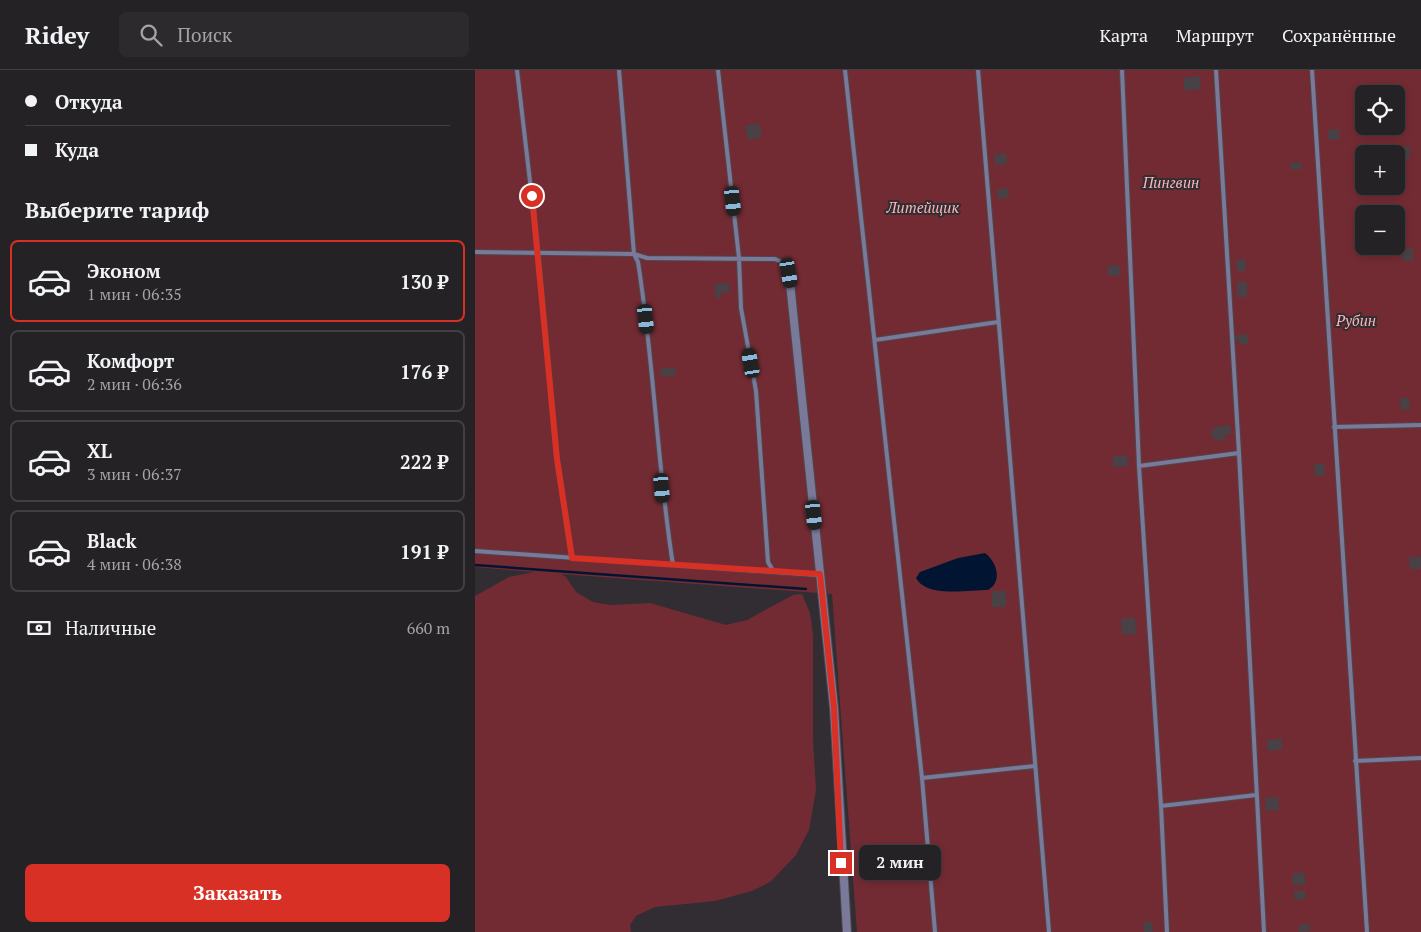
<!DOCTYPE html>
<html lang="ru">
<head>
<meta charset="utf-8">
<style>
	:root { --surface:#252226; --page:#2d2a2e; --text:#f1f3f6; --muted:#a3a4a7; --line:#423f43; --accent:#d93025 }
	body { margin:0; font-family:"PT Serif",serif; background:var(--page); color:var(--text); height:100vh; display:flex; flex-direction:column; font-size:19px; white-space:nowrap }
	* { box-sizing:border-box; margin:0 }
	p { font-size:16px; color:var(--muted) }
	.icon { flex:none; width:28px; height:28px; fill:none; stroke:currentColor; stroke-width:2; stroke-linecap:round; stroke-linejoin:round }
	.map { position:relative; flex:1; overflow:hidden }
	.side { display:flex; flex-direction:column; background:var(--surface); width:475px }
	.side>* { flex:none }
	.top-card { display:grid; align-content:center; height:110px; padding:0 25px; background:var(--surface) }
	.controls { position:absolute; left:880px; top:15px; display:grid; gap:10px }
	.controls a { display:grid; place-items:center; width:50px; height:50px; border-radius:8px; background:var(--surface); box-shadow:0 2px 8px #0003,0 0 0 1px var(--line); font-size:25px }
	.end { position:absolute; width:22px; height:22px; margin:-11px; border:6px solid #d93025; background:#fff; box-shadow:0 0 0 2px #fff }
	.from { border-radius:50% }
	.bubble { position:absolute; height:35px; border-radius:8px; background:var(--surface); box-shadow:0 2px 8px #0003,0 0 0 1px var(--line); font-size:16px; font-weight:700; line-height:35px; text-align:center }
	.car { position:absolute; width:15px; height:30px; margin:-15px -8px; border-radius:6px; box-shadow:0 0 4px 1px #0007; background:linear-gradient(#222 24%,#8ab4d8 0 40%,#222 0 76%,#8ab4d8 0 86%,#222 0) }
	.top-card b { display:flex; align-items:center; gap:18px; height:48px; font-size:19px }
	.top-card b+b { border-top:1px solid var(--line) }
	.top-card i { width:12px; height:12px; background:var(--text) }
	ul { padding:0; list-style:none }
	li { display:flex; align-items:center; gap:15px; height:82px; margin:0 10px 8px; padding:0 15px; border:2px solid var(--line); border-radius:8px }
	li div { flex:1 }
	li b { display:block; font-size:19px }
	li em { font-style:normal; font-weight:700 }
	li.selected { border-color:var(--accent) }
	li>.icon { width:45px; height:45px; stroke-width:1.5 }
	h2 { padding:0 25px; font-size:22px; line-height:60px }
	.pay { display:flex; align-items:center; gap:12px; height:55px; padding:0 25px; font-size:19px }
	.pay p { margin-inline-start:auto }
	.button { display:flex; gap:10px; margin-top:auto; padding:10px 25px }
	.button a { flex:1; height:58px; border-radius:8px; background:var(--accent); color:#fff; font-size:20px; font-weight:700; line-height:58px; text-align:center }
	header { display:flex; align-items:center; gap:30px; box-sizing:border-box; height:70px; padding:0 25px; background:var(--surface); border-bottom:1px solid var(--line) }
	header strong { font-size:24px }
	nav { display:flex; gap:28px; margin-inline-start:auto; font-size:18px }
	.search { width:350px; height:45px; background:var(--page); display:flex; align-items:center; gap:12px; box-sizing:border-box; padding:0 18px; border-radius:8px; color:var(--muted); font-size:19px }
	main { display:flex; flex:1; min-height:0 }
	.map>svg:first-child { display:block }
	.green { fill:#732b33; fill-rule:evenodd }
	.water { fill:#011532 }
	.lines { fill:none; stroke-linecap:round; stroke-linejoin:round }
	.stream { stroke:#011532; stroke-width:2.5 }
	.building { fill:#484145 }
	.service-casing { stroke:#4c484e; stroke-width:6 }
	.minor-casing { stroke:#4c484e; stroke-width:10 }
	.service { stroke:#7a7999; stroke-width:4 }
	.minor { stroke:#7a7999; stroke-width:8 }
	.route { stroke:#d93025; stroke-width:6 }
	.labels { text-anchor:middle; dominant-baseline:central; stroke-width:4; stroke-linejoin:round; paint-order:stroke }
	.park-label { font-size:15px; font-style:italic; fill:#fcb5b8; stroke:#312d33 }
</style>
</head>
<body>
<header>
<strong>Ridey</strong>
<div class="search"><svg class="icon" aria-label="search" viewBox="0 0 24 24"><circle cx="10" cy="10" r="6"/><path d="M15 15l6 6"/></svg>Поиск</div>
<nav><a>Карта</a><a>Маршрут</a><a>Сохранённые</a></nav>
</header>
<main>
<section class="side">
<div class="top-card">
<b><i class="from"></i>Откуда</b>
<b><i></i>Куда</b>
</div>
<h2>Выберите тариф</h2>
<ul>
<li class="selected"><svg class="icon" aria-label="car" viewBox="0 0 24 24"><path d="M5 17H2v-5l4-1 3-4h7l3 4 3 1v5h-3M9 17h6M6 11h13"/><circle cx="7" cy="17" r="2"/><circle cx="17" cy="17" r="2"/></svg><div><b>Эконом</b><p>1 мин · 06:35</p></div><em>130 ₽</em></li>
<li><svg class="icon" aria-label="car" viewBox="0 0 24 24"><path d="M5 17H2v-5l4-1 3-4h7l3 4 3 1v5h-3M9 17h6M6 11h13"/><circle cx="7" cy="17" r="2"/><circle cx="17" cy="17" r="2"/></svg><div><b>Комфорт</b><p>2 мин · 06:36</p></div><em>176 ₽</em></li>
<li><svg class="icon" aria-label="car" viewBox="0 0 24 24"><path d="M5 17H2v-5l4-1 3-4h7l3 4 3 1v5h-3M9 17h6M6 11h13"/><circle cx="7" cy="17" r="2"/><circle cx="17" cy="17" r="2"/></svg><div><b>XL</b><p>3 мин · 06:37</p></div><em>222 ₽</em></li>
<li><svg class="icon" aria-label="car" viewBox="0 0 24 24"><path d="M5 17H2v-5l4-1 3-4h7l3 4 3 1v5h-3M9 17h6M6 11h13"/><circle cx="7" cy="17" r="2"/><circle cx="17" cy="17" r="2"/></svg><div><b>Black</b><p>4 мин · 06:38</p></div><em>191 ₽</em></li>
</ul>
<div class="pay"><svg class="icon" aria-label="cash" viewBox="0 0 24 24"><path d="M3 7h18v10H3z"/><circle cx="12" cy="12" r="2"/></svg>Наличные<p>660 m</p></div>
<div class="button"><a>Заказать</a></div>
</section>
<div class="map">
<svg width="946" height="862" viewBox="0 0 946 862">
	<rect width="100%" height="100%" fill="#312d33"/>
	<!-- green -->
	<path class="green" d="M0,0H946V862H382L357,524L86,504L91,507L101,522L118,532L136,535L175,533L251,555L272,550L318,525L327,524L335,543L338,564V670L341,720L334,760L325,777L321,785L301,806L295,812L277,821L240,831L180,837L161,846L155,855L156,862H0V526L34,507L59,502L0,497ZM889,24H921V56H889ZM889,84H921V116H889ZM889,144H921V176H889Z"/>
	<!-- water -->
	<path class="water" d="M510,483C522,492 528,512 513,520C493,520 452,528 441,508L445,502L483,488Z"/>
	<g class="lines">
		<!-- stream -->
		<path class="stream" d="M0,495L331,519"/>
	</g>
	<!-- building -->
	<path class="building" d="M724,6L726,19L710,21L708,8Z
		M284,53L287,67L273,70L270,56Z
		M864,59L865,69L853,70V60Z
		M922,76L935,77L934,91L922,90Z
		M531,83L532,94L520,95L519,85Z
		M826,92L827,99L816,100L815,93Z
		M533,118L534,127L523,129L521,120Z
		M926,178H938V190L927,191Z
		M770,189L771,201H762L761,190Z
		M644,195L646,205L633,206L632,196Z
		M762,212H772V227H762Z
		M254,213L255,222L246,223V228H241L239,214Z
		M772,264L774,274L765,275L764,270H760L759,266Z
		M200,297L201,305L186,307L185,299Z
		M925,328H934L935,339L926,340Z
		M755,355L756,364L750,365V370H740V368H737L736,360L740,359V357Z
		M652,385L653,396L638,397V386Z
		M839,394H849L850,406H840Z
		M934,487H946V499H935Z
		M517,521H531V537H517Z
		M660,548L661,564L647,565L646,549Z
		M806,668L808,679L793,681L791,671Z
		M803,727L804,740L791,741L790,728Z
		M829,802L831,814L818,816L817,804Z
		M830,820L831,829L820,830L819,821Z
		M668,852H677L678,862H669Z
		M835,854V861L824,862V855Z"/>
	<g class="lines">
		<!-- service casing -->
		<g class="service-casing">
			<path id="service" d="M42,0L61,163L82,389L97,488
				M144,0L159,184L163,192C179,292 182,394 198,495
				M243,0L264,188L266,238L281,321L293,492L297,499L300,502L345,505
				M370,0L447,708L460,862
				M503,0L574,862
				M647,0L664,396L686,736L692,862
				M741,0L764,383L789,862
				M837,0L892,862
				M0,182L159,184L172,188L300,189L309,193L314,203
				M400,270L523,252
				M859,357L946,355
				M664,396L764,383
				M0,481L300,502
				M880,691L946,688
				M447,708L560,696
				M686,736L781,725"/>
		</g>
		<!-- minor casing -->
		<g class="minor-casing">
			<path id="minor" d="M314,203L359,638L372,862"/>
		</g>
		<!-- service -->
		<use href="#service" class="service"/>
		<!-- minor -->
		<use href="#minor" class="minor"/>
	</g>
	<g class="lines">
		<!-- route -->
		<path class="route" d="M57,126L82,389L97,488L345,504L359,638L366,793"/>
	</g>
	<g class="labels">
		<!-- park labels -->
		<g class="park-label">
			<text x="696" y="112">Пингвин</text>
			<text x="448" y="137">Литейщик</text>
			<text x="881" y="250">Рубин</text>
		</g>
	</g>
</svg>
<div class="controls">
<a><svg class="icon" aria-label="locate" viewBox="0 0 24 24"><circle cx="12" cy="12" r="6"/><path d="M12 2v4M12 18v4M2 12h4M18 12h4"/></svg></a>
<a>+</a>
<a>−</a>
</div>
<i class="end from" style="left:57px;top:126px"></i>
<i class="end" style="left:366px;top:793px"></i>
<div class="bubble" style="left:384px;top:775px;width:82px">2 мин</div>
<i class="car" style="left:258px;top:131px;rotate:174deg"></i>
<i class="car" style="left:314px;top:203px;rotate:170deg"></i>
<i class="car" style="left:171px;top:249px;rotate:174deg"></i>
<i class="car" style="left:276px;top:293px;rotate:350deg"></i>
<i class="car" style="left:187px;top:418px;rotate:175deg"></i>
<i class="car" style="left:339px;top:445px;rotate:174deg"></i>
</div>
</main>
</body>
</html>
